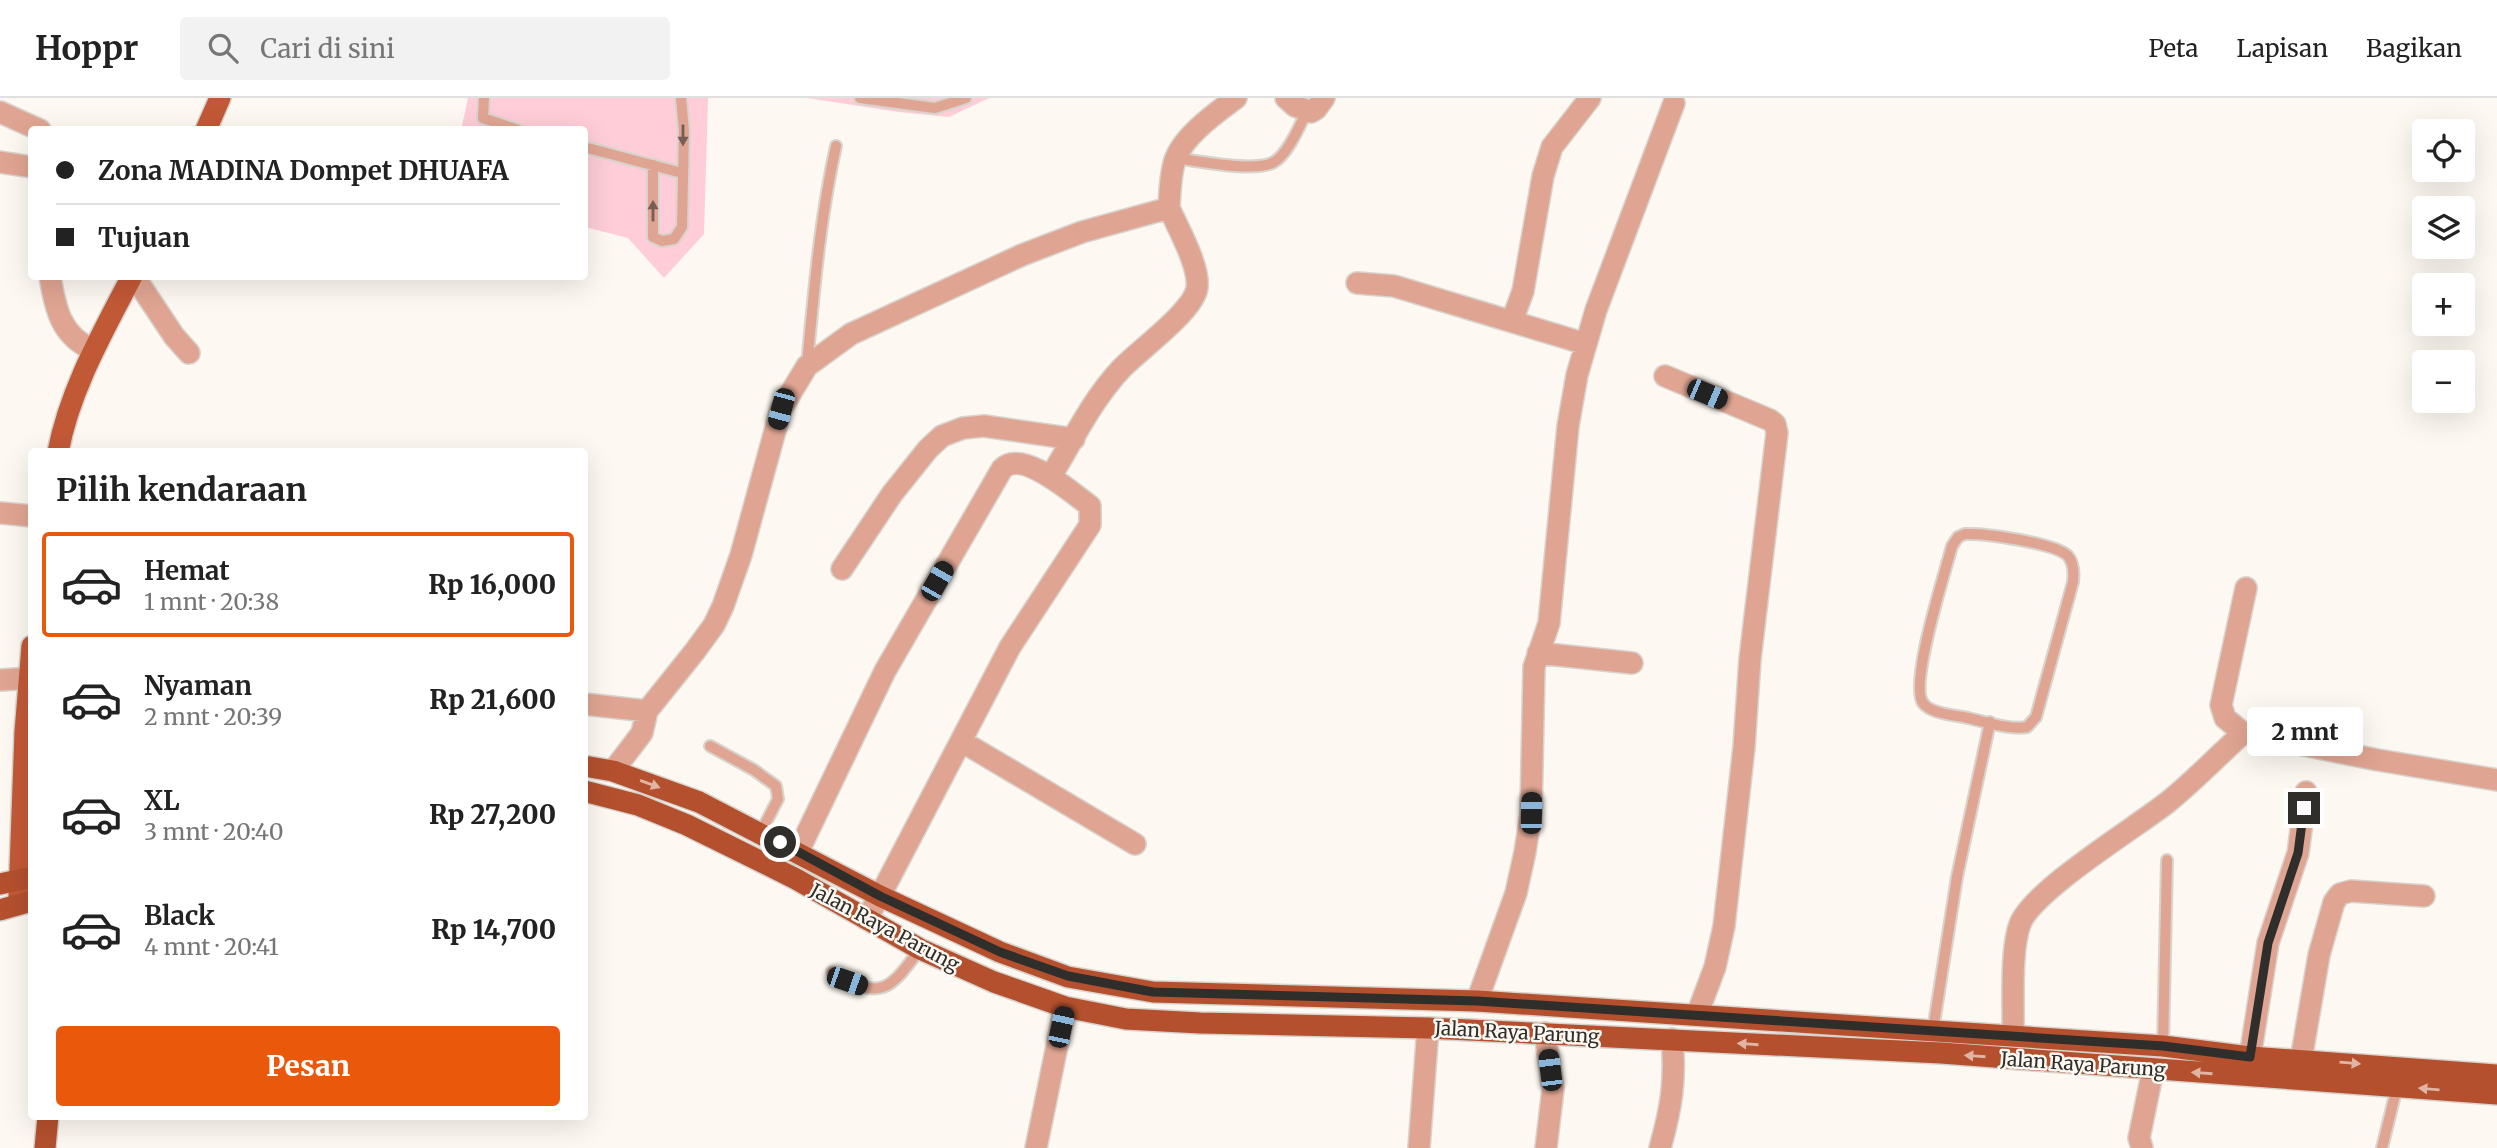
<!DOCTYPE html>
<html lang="id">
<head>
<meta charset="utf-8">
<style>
	:root { --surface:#fff; --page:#f2f2f2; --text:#222; --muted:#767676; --line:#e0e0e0; --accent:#ea580c }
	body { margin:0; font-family:Merriweather,serif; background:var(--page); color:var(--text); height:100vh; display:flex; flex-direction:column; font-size:26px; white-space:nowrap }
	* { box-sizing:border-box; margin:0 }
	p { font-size:23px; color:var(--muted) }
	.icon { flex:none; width:38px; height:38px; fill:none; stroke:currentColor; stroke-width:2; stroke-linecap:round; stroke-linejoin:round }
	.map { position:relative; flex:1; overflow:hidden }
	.sheet { position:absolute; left:28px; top:350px; width:560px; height:672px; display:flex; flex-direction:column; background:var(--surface); border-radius:7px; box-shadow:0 7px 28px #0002 }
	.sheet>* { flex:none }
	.hud { position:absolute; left:28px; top:28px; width:560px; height:154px; border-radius:7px; box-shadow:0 7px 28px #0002; display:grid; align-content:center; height:154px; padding:0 28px; background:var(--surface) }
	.controls { position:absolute; left:2412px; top:21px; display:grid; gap:14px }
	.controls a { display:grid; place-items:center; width:63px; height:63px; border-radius:7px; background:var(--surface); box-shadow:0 7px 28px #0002; font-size:35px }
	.end { position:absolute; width:32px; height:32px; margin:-16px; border:9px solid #302e2b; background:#fff; box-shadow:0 0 0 4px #fff }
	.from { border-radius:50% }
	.bubble { position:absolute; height:49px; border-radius:7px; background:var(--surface); box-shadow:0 7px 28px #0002; font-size:23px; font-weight:800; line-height:49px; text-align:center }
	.car { position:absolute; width:21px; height:42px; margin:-21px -10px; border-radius:9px; box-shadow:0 0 5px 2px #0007; background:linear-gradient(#222 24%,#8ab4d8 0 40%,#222 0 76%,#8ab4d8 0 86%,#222 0) }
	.hud b { display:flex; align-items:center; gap:24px; height:66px; font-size:26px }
	.hud b+b { border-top:2px solid var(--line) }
	.hud i { width:18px; height:18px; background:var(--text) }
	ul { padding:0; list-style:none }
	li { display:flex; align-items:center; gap:21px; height:105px; margin:0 14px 10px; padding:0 14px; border:4px solid transparent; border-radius:7px }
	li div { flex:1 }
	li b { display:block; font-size:26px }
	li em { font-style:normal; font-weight:800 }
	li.selected { border-color:var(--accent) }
	li>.icon { width:63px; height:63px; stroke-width:1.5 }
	h2 { padding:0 28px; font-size:32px; line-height:84px }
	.button { display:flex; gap:14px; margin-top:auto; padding:14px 28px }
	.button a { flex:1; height:80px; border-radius:7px; background:var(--accent); color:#fff; font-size:28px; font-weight:800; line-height:80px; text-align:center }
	header { display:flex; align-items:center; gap:42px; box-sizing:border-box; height:98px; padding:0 35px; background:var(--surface); border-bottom:2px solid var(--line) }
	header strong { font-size:33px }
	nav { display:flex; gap:38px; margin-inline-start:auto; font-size:24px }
	.search { width:490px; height:63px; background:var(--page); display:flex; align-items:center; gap:18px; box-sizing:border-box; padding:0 24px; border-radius:7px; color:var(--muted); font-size:26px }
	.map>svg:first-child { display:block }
	.green { fill:#fecdd7 }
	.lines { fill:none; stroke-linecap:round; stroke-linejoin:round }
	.service-casing { stroke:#d8d4cd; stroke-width:14 }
	.minor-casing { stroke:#d8d4cd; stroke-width:24 }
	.primary-casing { stroke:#d8d4cd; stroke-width:24 }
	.trunk-casing { stroke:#d8d4cd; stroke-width:24 }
	.service { stroke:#e0a592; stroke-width:10 }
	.minor { stroke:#e0a592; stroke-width:21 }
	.primary { stroke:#c25936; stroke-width:21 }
	.trunk { stroke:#b4502e; stroke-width:21 }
	.oneway { fill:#765e54 }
	.oneway2 { fill:#e0b5a3 }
	.route { stroke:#302e2b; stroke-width:9 }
	.labels { text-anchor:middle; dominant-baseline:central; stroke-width:5; stroke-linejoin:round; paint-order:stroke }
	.street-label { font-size:19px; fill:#302e2b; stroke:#fdf8f1 }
</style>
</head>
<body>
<header>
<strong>Hoppr</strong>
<div class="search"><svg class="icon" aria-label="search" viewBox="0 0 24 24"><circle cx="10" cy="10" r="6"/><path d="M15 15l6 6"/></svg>Cari di sini</div>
<nav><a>Peta</a><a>Lapisan</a><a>Bagikan</a></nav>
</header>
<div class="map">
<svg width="2497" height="1050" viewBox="0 0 2497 1050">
	<rect width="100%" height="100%" fill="#fdf8f1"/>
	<!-- green -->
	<path class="green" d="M468,0H708L704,136L664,180L628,140L585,129L584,32H461Z
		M807,0H989L949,19L899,14Z"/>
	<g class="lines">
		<!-- service casing -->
		<g class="service-casing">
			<path id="service" d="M484,0L483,20L518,32
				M860,0L935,10L966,0
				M584,49L682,75
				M1176,60C1197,63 1257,75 1274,64C1288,56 1300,27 1307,13
				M653,67V139L662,143L674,141L682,129L684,33L681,0
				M807,267C814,193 820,120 836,48
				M1965,436C1983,435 2056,445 2068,458C2074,465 2074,475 2073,484L2036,619L2027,629C2009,632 1986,624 1968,620C1955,617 1931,616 1923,605C1909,586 1945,475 1952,448L1958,439Z
				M710,648L754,672L776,688L778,701L761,734
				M832,874C881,903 889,893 920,851
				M1933,932L1957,779L1990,624
				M2163,948L2167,762
				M2382,1050L2397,989"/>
		</g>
		<!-- minor casing -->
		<g class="minor-casing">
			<path id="minor" d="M1286,0L1295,8L1311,14L1316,11L1324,0
				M0,14L40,32
				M0,64L32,69
				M50,178C55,210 61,239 94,252
				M134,178L174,238L189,255
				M1357,185L1394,188L1586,246
				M1512,223L1523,193L1543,78L1552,49L1590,0
				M1665,278L1770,322L1775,326L1777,335L1750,561L1744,649L1724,828L1715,869L1697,917
				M1051,378C1073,342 1092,302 1121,271C1139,252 1193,214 1197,190C1200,169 1178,130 1169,110
				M0,415L32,418
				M842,471L892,396L928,351L942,338L963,330L984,328L1074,341
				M1538,555L1632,565
				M0,582L32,580
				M584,606L647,613
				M2243,635L2225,620L2221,607L2246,490
				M961,643L1135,746
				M613,673L642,635L647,613L695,553L714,527L723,508L741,457L781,311L807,268L851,236L1022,157L1082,134L1169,110C1170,94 1170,77 1175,62C1183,38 1216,15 1236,0
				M798,754L885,573L1002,371C1022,350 1072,395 1090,408V427L1010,549L880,798L866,821
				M1477,903L1516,795L1525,754L1531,715L1534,569L1549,525L1568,328L1577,277L1596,212L1674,5
				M1545,935L1553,991L1546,1050
				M2013,938C2014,908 2010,853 2020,826C2033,792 2135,730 2168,704C2194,683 2218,658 2243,635L2378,662L2497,682
				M2250,959L2268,845L2298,755L2306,694
				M2301,962L2319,857L2334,804L2340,796L2351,793L2424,798
				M1036,1050L1065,909
				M1419,1050L1428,930
				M1660,1050C1671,1011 1676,982 1672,941
				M2142,1050L2139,1040L2153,972"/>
		</g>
		<!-- primary casing -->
		<g class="primary-casing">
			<path id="primary" d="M206,32L220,0
				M58,354C70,291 103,234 132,178
				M19,798L25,634L32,548"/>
		</g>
		<!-- trunk casing -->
		<g class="trunk-casing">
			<path id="trunk" d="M584,668L613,673L699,704L880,798L1000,854L1068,879L1153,894L1477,903L2163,948L2250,959L2497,977
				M584,693L638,707L687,727L796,781L920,851L994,884L1065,909L1126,921L1200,925L1428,930L1941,955L2497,996
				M0,786L32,779
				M0,812L32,803
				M45,1050L48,1018"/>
		</g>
		<!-- service -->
		<use href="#service" class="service"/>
		<!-- minor -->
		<use href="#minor" class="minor"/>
		<!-- primary -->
		<use href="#primary" class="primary"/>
		<!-- trunk -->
		<use href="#trunk" class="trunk"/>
	</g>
	<!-- one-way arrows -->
	<defs><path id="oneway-solid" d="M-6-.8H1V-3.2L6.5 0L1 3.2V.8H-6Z" transform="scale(1.75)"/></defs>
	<g class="oneway">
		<use href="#oneway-solid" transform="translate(683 37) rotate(90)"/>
		<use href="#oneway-solid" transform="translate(653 113) rotate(-90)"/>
	</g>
	<g class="oneway2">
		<use href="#oneway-solid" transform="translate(650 686) rotate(20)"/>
		<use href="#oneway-solid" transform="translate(1748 946) rotate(-176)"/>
		<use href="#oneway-solid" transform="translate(1975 958) rotate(-176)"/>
		<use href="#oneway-solid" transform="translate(2350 965) rotate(5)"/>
		<use href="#oneway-solid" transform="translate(2202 975) rotate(-176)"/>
		<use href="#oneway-solid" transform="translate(2429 991) rotate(-175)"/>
	</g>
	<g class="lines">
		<!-- route -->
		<path class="route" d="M780,744L880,798L1000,854L1068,878L1153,894L1477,903L2163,948L2250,959L2268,845L2298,755L2304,710"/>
	</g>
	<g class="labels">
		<!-- street labels -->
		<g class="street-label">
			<text transform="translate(885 829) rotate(28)">Jalan Raya Parung</text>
			<text transform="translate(1517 934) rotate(3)">Jalan Raya Parung</text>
			<text transform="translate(2083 966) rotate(4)">Jalan Raya Parung</text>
		</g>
	</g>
</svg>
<div class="controls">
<a><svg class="icon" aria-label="locate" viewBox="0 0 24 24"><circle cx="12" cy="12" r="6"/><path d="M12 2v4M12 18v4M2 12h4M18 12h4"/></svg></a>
<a><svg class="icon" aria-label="layers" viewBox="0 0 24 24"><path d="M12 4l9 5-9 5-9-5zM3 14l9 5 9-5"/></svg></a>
<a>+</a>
<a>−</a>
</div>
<i class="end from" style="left:780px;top:744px"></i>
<i class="end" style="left:2304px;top:710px"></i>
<div class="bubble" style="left:2247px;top:609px;width:116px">2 mnt</div>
<i class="car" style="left:1707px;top:296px;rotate:113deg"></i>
<i class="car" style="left:781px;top:311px;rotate:195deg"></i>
<i class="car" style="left:937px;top:483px;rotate:30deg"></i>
<i class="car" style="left:1531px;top:715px;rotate:1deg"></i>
<i class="car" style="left:847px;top:883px;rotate:109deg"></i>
<i class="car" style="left:1061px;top:929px;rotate:12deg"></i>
<i class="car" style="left:1550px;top:972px;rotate:353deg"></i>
<div class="hud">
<b><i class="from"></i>Zona MADINA Dompet DHUAFA</b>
<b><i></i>Tujuan</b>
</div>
<section class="sheet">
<h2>Pilih kendaraan</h2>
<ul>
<li class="selected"><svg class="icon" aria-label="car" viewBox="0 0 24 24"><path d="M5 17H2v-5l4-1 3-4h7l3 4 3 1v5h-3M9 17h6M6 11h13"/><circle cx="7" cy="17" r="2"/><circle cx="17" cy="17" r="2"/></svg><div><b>Hemat</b><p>1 mnt · 20:38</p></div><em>Rp 16,000</em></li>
<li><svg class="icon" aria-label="car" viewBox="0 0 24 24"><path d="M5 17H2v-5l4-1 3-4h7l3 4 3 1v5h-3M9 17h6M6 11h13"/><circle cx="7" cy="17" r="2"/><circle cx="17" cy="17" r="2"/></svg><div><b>Nyaman</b><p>2 mnt · 20:39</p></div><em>Rp 21,600</em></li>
<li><svg class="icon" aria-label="car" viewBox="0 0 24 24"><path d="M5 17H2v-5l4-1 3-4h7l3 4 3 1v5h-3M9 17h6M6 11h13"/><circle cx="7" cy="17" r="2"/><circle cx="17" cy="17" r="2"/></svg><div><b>XL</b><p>3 mnt · 20:40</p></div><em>Rp 27,200</em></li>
<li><svg class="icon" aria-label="car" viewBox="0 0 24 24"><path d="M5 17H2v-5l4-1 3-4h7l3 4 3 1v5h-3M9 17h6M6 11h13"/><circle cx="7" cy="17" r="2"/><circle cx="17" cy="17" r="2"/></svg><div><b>Black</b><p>4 mnt · 20:41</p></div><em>Rp 14,700</em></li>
</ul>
<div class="button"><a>Pesan</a></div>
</section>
</div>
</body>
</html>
